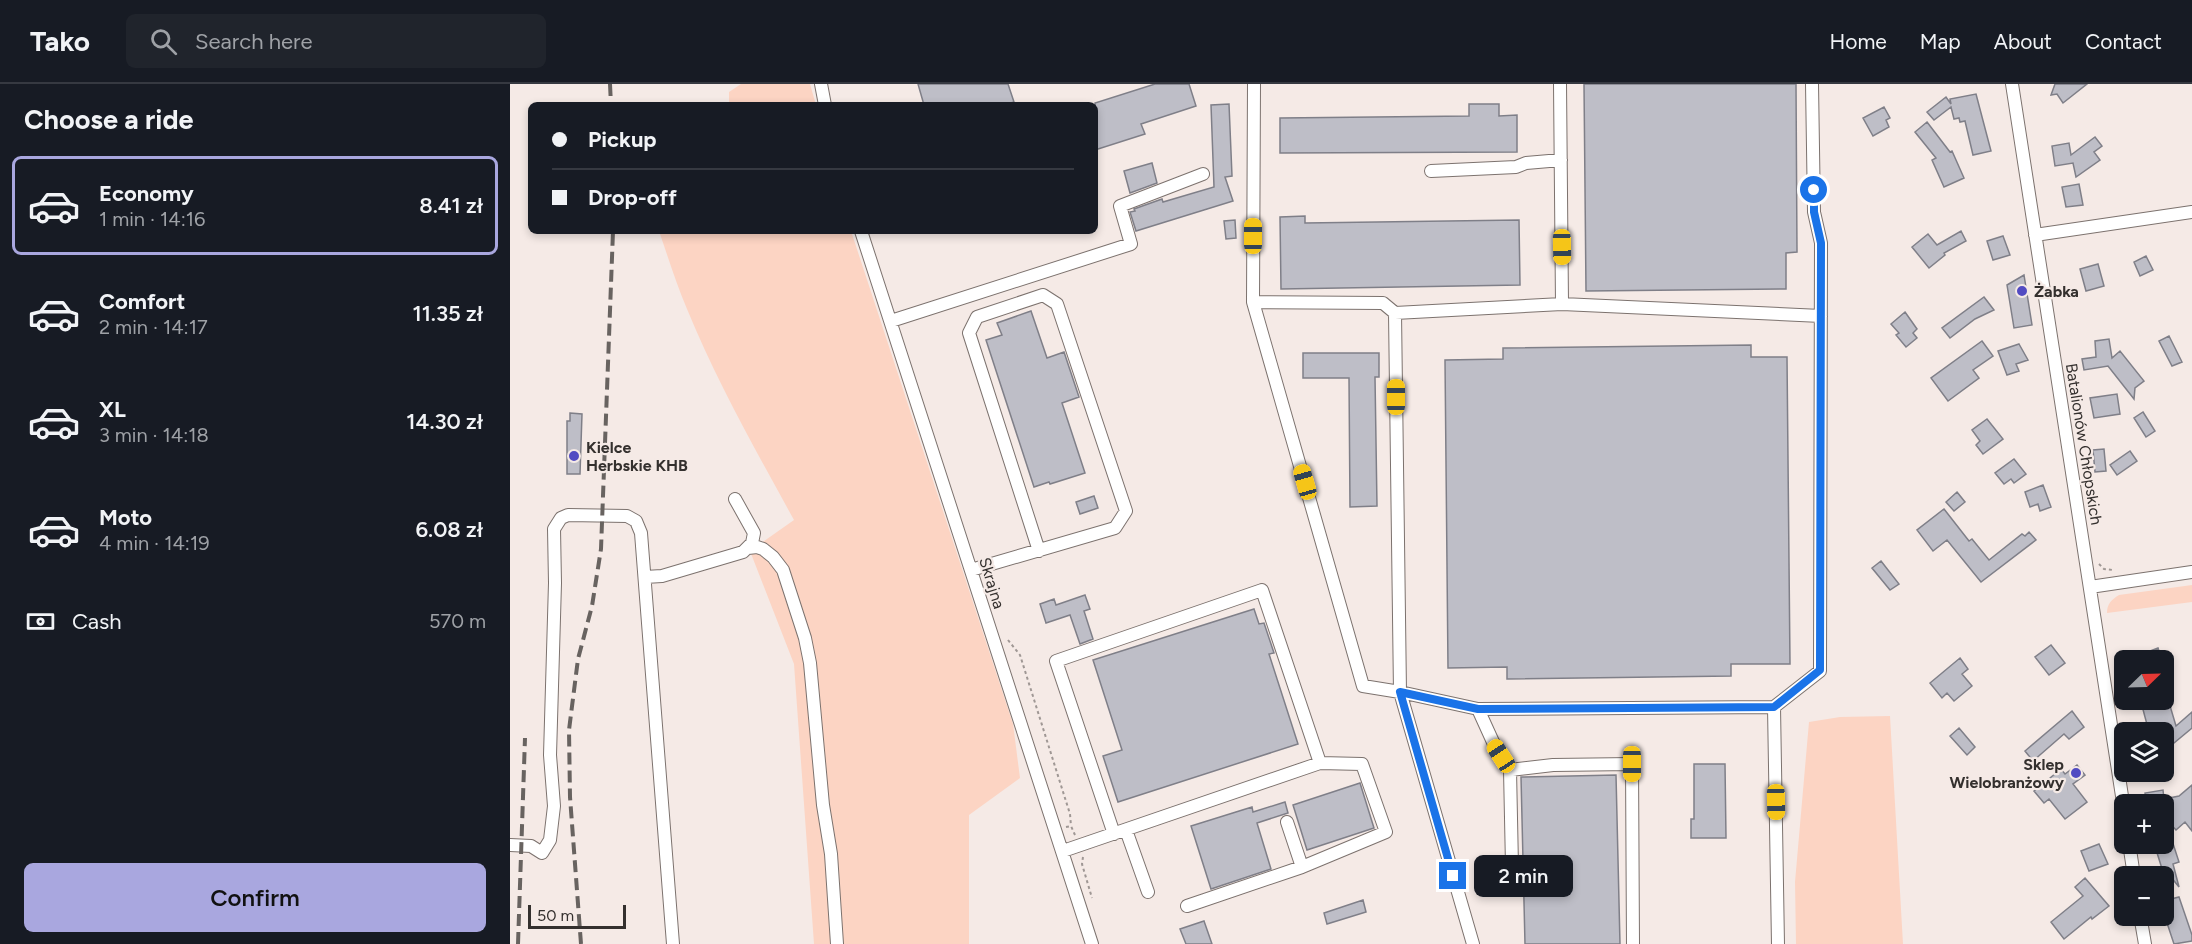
<!DOCTYPE html>
<html lang="en">
<head>
<meta charset="utf-8">
<style>
	:root { --surface:#171b24; --page:#20242c; --text:#f1f3f6; --muted:#9ea1a6; --line:#363941; --accent:#a9a7df }
	body { margin:0; font-family:Figtree,sans-serif; background:var(--page); color:var(--text); height:100vh; display:flex; flex-direction:column; font-size:22px; white-space:nowrap }
	* { box-sizing:border-box; margin:0 }
	p { font-size:20px; color:var(--muted) }
	.icon { flex:none; width:33px; height:33px; fill:none; stroke:currentColor; stroke-width:2; stroke-linecap:round; stroke-linejoin:round }
	.map { position:relative; flex:1; overflow:hidden }
	.side { display:flex; flex-direction:column; background:var(--surface); width:510px }
	.side>* { flex:none }
	.banner { position:absolute; left:18px; top:18px; width:570px; height:132px; border-radius:9px; box-shadow:0 3px 9px #0003; display:grid; align-content:center; height:132px; padding:0 24px; background:var(--surface) }
	.needle { width:39px; rotate:67deg }
	.controls { position:absolute; left:1604px; top:566px; display:grid; gap:12px }
	.controls a { display:grid; place-items:center; width:60px; height:60px; border-radius:9px; background:var(--surface); box-shadow:0 3px 9px #0003; font-size:30px }
	.scale { position:absolute; left:18px; bottom:15px; width:98px; box-sizing:border-box; padding-left:6px; border:3px solid #34302e; border-top:0; font-size:16px; line-height:21px; white-space:nowrap; color:#34302e; -webkit-text-stroke:4px #f5eae6; paint-order:stroke }
	.end { position:absolute; width:27px; height:27px; margin:-14px; border:8px solid #1a73e8; background:#fff; box-shadow:0 0 0 3px #fff }
	.from { border-radius:50% }
	.bubble { position:absolute; height:42px; border-radius:9px; background:var(--surface); box-shadow:0 3px 9px #0003; font-size:20px; font-weight:600; line-height:42px; text-align:center }
	.car { position:absolute; width:18px; height:36px; margin:-18px -9px; border-radius:8px; box-shadow:0 0 4px 2px #0007; background:linear-gradient(#f5c518 24%,#345 0 40%,#f5c518 0 76%,#345 0 86%,#f5c518 0) }
	.banner b { display:flex; align-items:center; gap:21px; height:57px; font-size:22px }
	.banner b+b { border-top:2px solid var(--line) }
	.banner i { width:15px; height:15px; background:var(--text) }
	ul { padding:0; list-style:none }
	li { display:flex; align-items:center; gap:18px; height:99px; margin:0 12px 9px; padding:0 12px; border:3px solid transparent; border-radius:9px }
	li div { flex:1 }
	li b { display:block; font-size:22px }
	li em { font-style:normal; font-weight:600 }
	li.selected { border-color:var(--accent) }
	li>.icon { width:54px; height:54px; stroke-width:1.5 }
	h2 { padding:0 24px; font-size:27px; line-height:72px }
	.pay { display:flex; align-items:center; gap:15px; height:66px; padding:0 24px; font-size:22px }
	.pay p { margin-inline-start:auto }
	.action { display:flex; gap:12px; margin-top:auto; padding:12px 24px }
	.action a { flex:1; height:69px; border-radius:9px; background:var(--accent); color:#111; font-size:24px; font-weight:600; line-height:69px; text-align:center }
	header { display:flex; align-items:center; gap:36px; box-sizing:border-box; height:84px; padding:0 30px; background:var(--surface); border-bottom:2px solid var(--line) }
	header strong { font-size:28px }
	nav { display:flex; gap:33px; margin-inline-start:auto; font-size:21px }
	.search { width:420px; height:54px; background:var(--page); display:flex; align-items:center; gap:15px; box-sizing:border-box; padding:0 21px; border-radius:9px; color:var(--muted); font-size:22px }
	main { display:flex; flex:1; min-height:0 }
	.map>svg:first-child { display:block }
	.green { fill:#fcd4c3 }
	.building { fill:#bebec7; stroke:#7f7f88; stroke-width:1.5 }
	.lines { fill:none; stroke-linecap:round; stroke-linejoin:round }
	.minor-casing { stroke:#7c726e; stroke-width:14 }
	.path { stroke:#9f9794; stroke-width:2; stroke-dasharray:3 3; stroke-linecap:butt }
	.minor { stroke:#fff; stroke-width:12 }
	.rail { stroke:#686360; stroke-width:4; stroke-dasharray:12 6; stroke-linecap:butt }
	.route { stroke:#1a73e8; stroke-width:8 }
	.poi-dot { fill:#524bc2; stroke:#f5eae6; stroke-width:2 }
	.labels { text-anchor:middle; dominant-baseline:central; stroke-width:4.5; stroke-linejoin:round; paint-order:stroke }
	.poi-label { font-size:16px; font-weight:bold; fill:#34302e; stroke:#f5eae6; text-anchor:start }
	.street-label { font-size:16px; fill:#34302e; stroke:#f5eae6 }
</style>
</head>
<body>
<header>
<strong>Tako</strong>
<div class="search"><svg class="icon" aria-label="search" viewBox="0 0 24 24"><circle cx="10" cy="10" r="6"/><path d="M15 15l6 6"/></svg>Search here</div>
<nav><a>Home</a><a>Map</a><a>About</a><a>Contact</a></nav>
</header>
<main>
<section class="side">
<h2>Choose a ride</h2>
<ul>
<li class="selected"><svg class="icon" aria-label="car" viewBox="0 0 24 24"><path d="M5 17H2v-5l4-1 3-4h7l3 4 3 1v5h-3M9 17h6M6 11h13"/><circle cx="7" cy="17" r="2"/><circle cx="17" cy="17" r="2"/></svg><div><b>Economy</b><p>1 min · 14:16</p></div><em>8.41 zł</em></li>
<li><svg class="icon" aria-label="car" viewBox="0 0 24 24"><path d="M5 17H2v-5l4-1 3-4h7l3 4 3 1v5h-3M9 17h6M6 11h13"/><circle cx="7" cy="17" r="2"/><circle cx="17" cy="17" r="2"/></svg><div><b>Comfort</b><p>2 min · 14:17</p></div><em>11.35 zł</em></li>
<li><svg class="icon" aria-label="car" viewBox="0 0 24 24"><path d="M5 17H2v-5l4-1 3-4h7l3 4 3 1v5h-3M9 17h6M6 11h13"/><circle cx="7" cy="17" r="2"/><circle cx="17" cy="17" r="2"/></svg><div><b>XL</b><p>3 min · 14:18</p></div><em>14.30 zł</em></li>
<li><svg class="icon" aria-label="car" viewBox="0 0 24 24"><path d="M5 17H2v-5l4-1 3-4h7l3 4 3 1v5h-3M9 17h6M6 11h13"/><circle cx="7" cy="17" r="2"/><circle cx="17" cy="17" r="2"/></svg><div><b>Moto</b><p>4 min · 14:19</p></div><em>6.08 zł</em></li>
</ul>
<div class="pay"><svg class="icon" aria-label="cash" viewBox="0 0 24 24"><path d="M3 7h18v10H3z"/><circle cx="12" cy="12" r="2"/></svg>Cash<p>570 m</p></div>
<div class="action"><a>Confirm</a></div>
</section>
<div class="map">
<svg width="1682" height="860" viewBox="0 0 1682 860">
	<rect width="100%" height="100%" fill="#f5eae6"/>
	<!-- green -->
	<path class="green" d="M231,0H300L306,21H219V8Z
		M149,147H341L503,640L510,694L459,731V860H304L284,580L240,467L284,436C246,367 207,298 177,225C166,199 158,173 149,147Z
		M1682,501V518L1597,529C1597,520 1601,516 1609,511Z
		M1380,632L1393,860H1286L1285,798L1299,638L1330,633Z"/>
	<!-- building -->
	<path class="building" d="M408,0H498L504,18L494,21H414Z
		M645,0H679L686,22L631,40L635,50L585,66V19Z
		M1074,0H1286L1287,168L1276,169V205L1076,207Z
		M1545,0H1577L1553,19L1547,10L1541,11Z
		M1466,10L1481,67L1463,71L1455,37L1450,38L1449,34L1444,35L1441,23L1424,36L1417,28L1436,13L1441,20L1440,15Z
		M719,20L722,92L715,93L723,117L626,147L620,128L625,127L624,125L652,115L653,118L704,103L701,21Z
		M959,20H989V32L1007,31V68L770,69V34L959,32Z
		M1374,23L1380,34L1376,36L1379,43L1363,52L1353,34Z
		M1417,38L1440,68L1442,67L1454,94L1434,103L1422,76L1426,74L1405,48Z
		M1585,53L1592,62L1584,68L1590,76L1566,93L1563,79L1545,82L1542,62L1559,59L1561,71Z
		M642,79L647,99L620,109L614,87Z
		M1569,100L1573,121L1556,123L1552,103Z
		M795,132V139L1009,136L1010,201L771,205L770,133Z
		M725,136L726,154L716,155L714,137Z
		M1451,147L1456,157L1434,169L1435,171L1419,184L1402,163L1418,150L1427,161Z
		M1493,152L1500,171L1483,176L1477,157Z
		M1636,172L1643,186L1630,192L1624,178Z
		M1588,180L1594,202L1576,207L1570,185Z
		M1514,191L1522,241L1504,244L1497,201Z
		M1474,213L1484,226L1465,235L1440,254L1432,244Z
		M521,227L537,274L554,268L569,313L552,319L575,389L540,400L539,398L524,403L476,256L492,251L487,239Z
		M1395,228L1407,245L1403,249L1407,254L1396,263L1386,251L1389,249L1381,240Z
		M1659,252L1672,278L1662,282L1649,257Z
		M1599,255L1602,274L1610,267L1634,297L1625,304L1624,315L1598,282L1574,286L1572,275L1586,273L1585,257Z
		M1472,257L1483,272L1463,286L1469,294L1438,317L1421,294Z
		M1509,260L1518,276L1506,280L1509,287L1497,291L1488,267Z
		M1241,261V273H1277L1280,580H1221V592L997,595V583L938,584L935,276L993,275V264Z
		M793,269H869V293H865L867,422L840,423L839,294H793Z
		M1607,310L1610,330L1584,334L1580,314Z
		M1633,328L1645,347L1636,353L1624,334Z
		M60,329L72,330L70,390H57V337H60Z
		M1477,335L1493,355L1473,370L1466,361L1470,357L1462,346Z
		M1594,365L1596,387L1585,388L1583,366Z
		M1620,367L1627,377L1607,391L1600,381Z
		M1504,375L1516,390L1504,399L1501,395L1494,400L1485,389Z
		M1533,401L1541,423L1530,427L1528,420L1520,423L1515,408Z
		M1447,408L1455,418L1444,427L1436,418Z
		M584,412L588,424L570,430L566,418Z
		M1434,425L1459,457L1462,455L1479,476L1512,450L1515,452L1519,448L1526,456L1471,498L1437,456L1423,467L1407,446Z
		M1371,477L1389,500L1380,506L1362,484Z
		M575,511L580,525L574,527L583,555L570,560L560,531L536,539L530,520L544,515L546,521Z
		M744,525L749,540L754,539L764,569L759,570L788,660L608,718L593,672L612,666L583,576Z
		M1541,561L1555,579L1539,591L1525,573Z
		M1648,564L1652,576H1619V575Z
		M1450,574L1458,585L1452,590L1462,602L1444,617L1437,609L1432,614L1420,599Z
		M1643,615H1658L1666,642L1682,628V644L1658,664L1653,657V648H1639L1631,618Z
		M1562,627L1574,643L1559,655L1554,650L1523,677L1515,667Z
		M1449,644L1465,663L1457,671L1440,652Z
		M1184,680H1215L1216,754H1181V735H1184Z
		M1567,681L1575,691L1563,700L1577,718L1555,735L1539,715L1534,719L1524,707L1551,685L1555,690Z
		M1106,691L1110,860H1015L1011,693Z
		M850,699L864,744L797,766L783,721Z
		M1682,701V747L1675,738L1666,746L1653,732V720H1637L1635,709L1653,706L1654,715L1669,712Z
		M775,718L778,729L747,739L761,785L701,805L681,742L742,723L743,728Z
		M1655,735L1669,778L1663,780L1669,803L1656,787L1653,788L1644,759H1653V736Z
		M1589,760L1598,780L1579,787L1571,767Z
		M1575,794L1599,822L1582,835L1581,833L1554,855L1541,838L1573,812L1565,803Z
		M1669,813L1682,851V857L1664,860L1653,827V817Z
		M853,816L856,828L817,840L814,829Z
		M694,837L702,860H676L670,845Z"/>
	<g class="lines">
		<!-- minor casing -->
		<g class="minor-casing">
			<path id="minor" d="M311,0L315,21
				M744,0L743,218L853,602L890,608L963,860
				M1050,0L1052,220L885,229L890,608L968,625L1264,623L1310,587L1311,159L1304,128L1302,0
				M1502,0L1614,725
				M921,87L1006,83L1016,79L1051,76
				M351,147L582,860
				M1525,151L1682,128
				M743,218L873,219L885,229
				M1052,220L1311,232
				M381,237L621,160L610,122L693,90
				M238,464L247,463L253,465L263,473L273,486L295,554L300,579L313,721L321,770L327,860
				M461,486L605,444L616,427L547,220L533,211L467,233L459,249L529,467
				M135,493L152,492L233,468L242,459L244,449L225,415
				M1580,503L1682,488
				M1264,623L1268,860
				M968,625L983,658L1000,686L1002,782
				M1000,686L1043,681L1122,680L1123,860
				M777,738L792,783
				M616,746L638,808
				M1619,759L1624,792
				M0,761L21,762L32,769L40,756L44,722L40,671L45,499L44,445L51,434L58,431L117,432L126,437L131,449L163,860
				M553,767L810,679L752,506L546,577L604,750
				M677,822L792,783L876,748L852,680L810,679
				M1630,831L1635,860"/>
		</g>
		<!-- path -->
		<path class="path" d="M1589,480L1594,485L1603,486
			M498,556L510,571L560,730L561,742
			M1607,735L1609,750
			M556,743L561,742L565,751
			M573,773L572,780L582,814"/>
		<!-- minor -->
		<use href="#minor" class="minor"/>
		<!-- rail -->
		<path class="rail" d="M100,0L101,21
			M8,860L15,654
			M71,860L60,713L59,646L68,575L82,522L91,465L103,147"/>
	</g>
	<g class="lines">
		<!-- route -->
		<path class="route" d="M943,792L890,608L968,625L1264,623L1310,586L1311,159L1304,128V106"/>
	</g>
	<!-- markers -->
	<g class="poi-dot">
		<circle cx="1512" cy="207" r="6"/>
		<circle cx="64" cy="372" r="6"/>
		<circle cx="1566" cy="689" r="6"/>
	</g>
	<g class="labels">
		<!-- poi labels -->
		<g class="poi-label">
			<text x="1524" y="207">Żabka</text>
			<text x="76" y="363">Kielce<tspan x="76" dy="18">Herbskie KHB</tspan></text>
			<text x="1554" y="680" text-anchor="end">Sklep<tspan x="1554" dy="18">Wielobranżowy</tspan></text>
		</g>
		<!-- street labels -->
		<g class="street-label">
			<text transform="translate(1574 360) rotate(81)">Batalionów Chłopskich</text>
			<text transform="translate(482 499) rotate(73)">Skrajna</text>
		</g>
	</g>
</svg>
<div class="controls">
<a><svg class="needle" viewBox="-14 -14 28 28"><path d="M0-13l5 13h-10z" fill="#e53935"/><path d="M0 13l5-13h-10z" fill="#9ea1a6"/></svg></a>
<a><svg class="icon" aria-label="layers" viewBox="0 0 24 24"><path d="M12 4l9 5-9 5-9-5zM3 14l9 5 9-5"/></svg></a>
<a>+</a>
<a>−</a>
</div>
<div class="scale">50 m</div>
<i class="end from" style="left:1304px;top:106px"></i>
<i class="end" style="left:943px;top:792px"></i>
<div class="bubble" style="left:964px;top:771px;width:99px">2 min</div>
<i class="car" style="left:743px;top:152px;rotate:0deg"></i>
<i class="car" style="left:1052px;top:163px;rotate:179deg"></i>
<i class="car" style="left:886px;top:313px;rotate:0deg"></i>
<i class="car" style="left:795px;top:398px;rotate:344deg"></i>
<i class="car" style="left:991px;top:672px;rotate:327deg"></i>
<i class="car" style="left:1122px;top:680px;rotate:180deg"></i>
<i class="car" style="left:1266px;top:718px;rotate:179deg"></i>
<div class="banner">
<b><i class="from"></i>Pickup</b>
<b><i></i>Drop-off</b>
</div>
</div>
</main>
</body>
</html>
